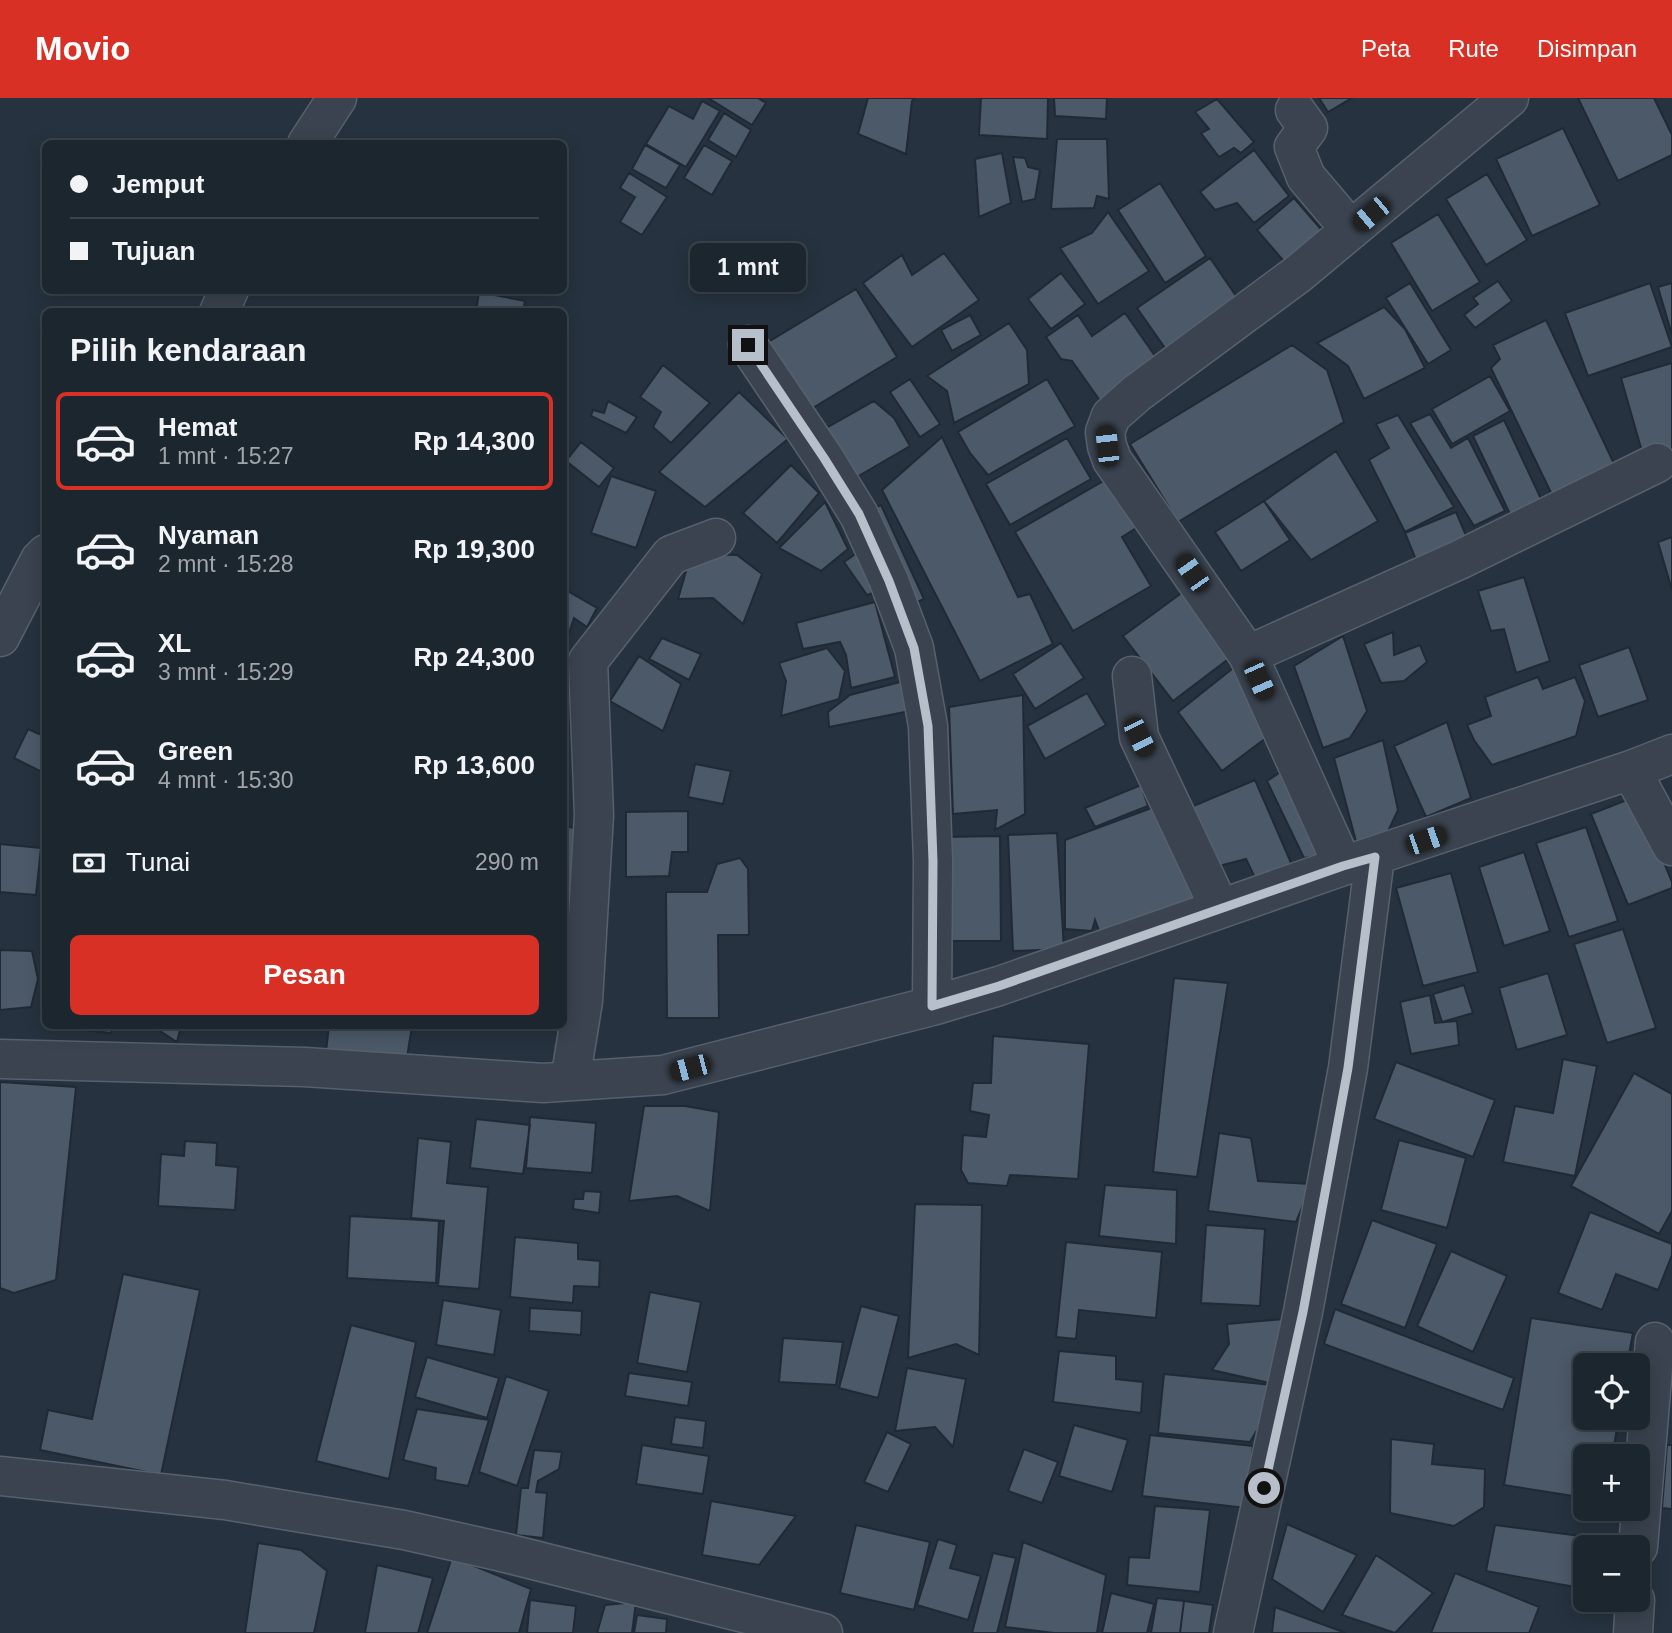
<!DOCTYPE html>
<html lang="id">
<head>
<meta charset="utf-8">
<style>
	:root { --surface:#1c262f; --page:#29323b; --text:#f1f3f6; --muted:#a0a5aa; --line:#3a434b; --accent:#d93025 }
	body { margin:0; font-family:Helvetica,sans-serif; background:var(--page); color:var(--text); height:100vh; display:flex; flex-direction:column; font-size:26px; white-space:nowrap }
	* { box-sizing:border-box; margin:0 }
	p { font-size:23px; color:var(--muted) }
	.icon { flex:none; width:38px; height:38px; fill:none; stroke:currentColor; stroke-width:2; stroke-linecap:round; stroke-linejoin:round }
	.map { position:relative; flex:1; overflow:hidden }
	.panel { position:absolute; left:42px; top:210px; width:525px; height:721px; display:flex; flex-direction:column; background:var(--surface); border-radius:10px; box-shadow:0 4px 18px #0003,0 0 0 2px var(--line) }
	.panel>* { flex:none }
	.banner { position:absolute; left:42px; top:42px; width:525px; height:154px; border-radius:10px; box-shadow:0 4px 18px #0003,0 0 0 2px var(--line); display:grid; align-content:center; height:154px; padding:0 28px; background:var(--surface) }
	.tools { position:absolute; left:1573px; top:1255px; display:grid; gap:14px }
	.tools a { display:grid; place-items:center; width:77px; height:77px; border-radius:10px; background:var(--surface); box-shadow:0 4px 18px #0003,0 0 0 2px var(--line); font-size:35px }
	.end { position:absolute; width:32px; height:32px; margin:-16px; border:9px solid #b6bfca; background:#111; box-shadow:0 0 0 4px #111 }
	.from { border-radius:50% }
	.bubble { position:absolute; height:49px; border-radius:10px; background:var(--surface); box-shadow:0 4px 18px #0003,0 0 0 2px var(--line); font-size:23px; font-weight:700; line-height:49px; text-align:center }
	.car { position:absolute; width:21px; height:42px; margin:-21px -10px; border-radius:9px; box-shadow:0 0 5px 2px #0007; background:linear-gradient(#222 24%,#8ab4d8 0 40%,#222 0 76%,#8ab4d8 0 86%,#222 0) }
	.banner b { display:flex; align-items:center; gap:24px; height:66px; font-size:26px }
	.banner b+b { border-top:2px solid var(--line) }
	.banner i { width:18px; height:18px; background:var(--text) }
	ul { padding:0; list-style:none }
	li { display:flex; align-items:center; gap:21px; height:98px; margin:0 14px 10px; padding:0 14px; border:4px solid transparent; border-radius:10px }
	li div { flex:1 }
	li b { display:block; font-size:26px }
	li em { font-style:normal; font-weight:700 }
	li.active { border-color:var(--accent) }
	li>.icon { width:63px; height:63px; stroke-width:1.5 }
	h2 { padding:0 28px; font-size:32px; line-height:84px }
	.pay { display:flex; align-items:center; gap:18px; height:77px; padding:0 28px; font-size:26px }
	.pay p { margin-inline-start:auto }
	.action { display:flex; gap:14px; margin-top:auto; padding:14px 28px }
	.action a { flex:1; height:80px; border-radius:10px; background:var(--accent); color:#fff; font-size:28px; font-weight:700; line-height:80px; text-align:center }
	header { display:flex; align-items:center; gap:42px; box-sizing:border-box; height:98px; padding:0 35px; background:var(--accent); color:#fff }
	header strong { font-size:33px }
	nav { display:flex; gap:38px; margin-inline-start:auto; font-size:24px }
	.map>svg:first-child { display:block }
	.building { fill:#4c5968; stroke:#202a36; stroke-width:2 }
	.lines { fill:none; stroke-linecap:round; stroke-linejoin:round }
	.minor-casing { stroke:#57616d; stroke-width:41 }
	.minor { stroke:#3a434f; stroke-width:38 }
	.route { stroke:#b6bfca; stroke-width:9 }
</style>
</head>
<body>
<header>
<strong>Movio</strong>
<nav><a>Peta</a><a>Rute</a><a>Disimpan</a></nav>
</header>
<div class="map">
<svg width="1672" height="1535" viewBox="0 0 1672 1535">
	<rect width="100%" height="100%" fill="#26323f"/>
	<!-- building -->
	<path class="building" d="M708,0H758L766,5L752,27Z
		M868,0H915L912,3L906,56L858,36Z
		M981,0H1048L1047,41L979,37Z
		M1054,0H1107L1106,21L1055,18Z
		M1319,0H1352L1328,14Z
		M1578,0H1654L1672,37V57L1618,83Z
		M1217,1L1254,44L1241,55L1234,50L1219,59L1201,35L1209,31L1195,14Z
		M702,3L720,13L686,69L646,46L669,8L693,21Z
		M724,15L751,32L736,59L708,42Z
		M1563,30L1600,107L1532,138L1496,61Z
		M1057,41H1107L1109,101L1097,98L1094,110L1051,111Z
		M645,47L680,67L666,90L632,71Z
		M704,47L732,63L712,97L684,80Z
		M1254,52L1289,98L1254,125L1237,105L1215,112L1200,94Z
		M1002,55L1011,105L979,119L975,61Z
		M1013,59L1025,60L1028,69L1040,72L1035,101L1022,104Z
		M629,75L667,99L642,137L620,124L635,99L620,90Z
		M1487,76L1527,142L1486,167L1446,101Z
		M1160,85L1206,158L1165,185L1118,112Z
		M1294,100L1332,144L1294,175L1257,132Z
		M1108,114L1149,173L1098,206L1060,150L1092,135Z
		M1438,116L1480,184L1432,213L1391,145Z
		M944,155L979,202L912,249L863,185L902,157L912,177Z
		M1210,160L1245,211L1172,260L1137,210Z
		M1061,175L1085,206L1051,231L1028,201Z
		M1498,183L1512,203L1475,230L1464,217L1478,206L1473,200Z
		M1410,185L1451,252L1428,266L1386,200Z
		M1650,185L1672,249L1588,278L1565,215Z
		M1672,185V237L1658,189Z
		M856,191L897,259L806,314L765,246Z
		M479,194L525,203L523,214H476Z
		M1384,209L1405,231L1425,270L1364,301L1348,268L1317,245Z
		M1125,215L1162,268L1103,307L1072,263L1061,261L1046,239L1078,217L1092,238Z
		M970,217L981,237L952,253L941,232Z
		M1546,222L1617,372L1554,401L1491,270L1500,261L1493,247Z
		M1009,225L1027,252L1029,286L954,325L947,293L927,278Z
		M1292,247L1327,272L1344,324L1178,424L1130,346Z
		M1672,265V356L1645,364L1621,280Z
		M663,267L710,305L671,345L653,329L661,314L640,299Z
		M1490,278L1510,313L1452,346L1432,311Z
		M910,281L940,326L920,339L890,294Z
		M1047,281L1075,328L988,377L970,355L958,334Z
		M739,294L788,341L705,409L659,374Z
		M608,303L637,319L626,335L591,318L593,312L604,315Z
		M874,303L894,320L910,348L850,383L821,333Z
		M1430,316L1451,350L1468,340L1505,413L1474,428L1410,325Z
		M1398,317L1454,409L1405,434L1369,362L1389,350L1376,326Z
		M1504,322L1543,405L1511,418L1473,338Z
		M942,339L1018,499L1030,496L1053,546L980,583L882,392Z
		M1067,340L1091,381L1010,427L986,386Z
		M581,344L614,370L599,389L566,363Z
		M1336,353L1378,423L1311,462L1264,403Z
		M791,367L819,395L777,445L743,415Z
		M611,378L656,393L636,450L591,435Z
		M1107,381L1141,427L1122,439L1151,488L1073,533L1015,434Z
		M1264,403L1290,442L1241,473L1215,434Z
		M825,404L848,451L821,473L779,450Z
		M881,407L924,501L892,515L878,493L867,497L844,464L864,450L849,422Z
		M1456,414L1468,442L1417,464L1405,435Z
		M1672,439V492L1658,444Z
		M691,456L737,457L762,476L743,526L713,500L678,501Z
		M1524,479L1550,563L1516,575L1504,531L1491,533L1478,493Z
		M564,491L597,510L587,529L574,520L567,541L564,539Z
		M1187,491L1235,556L1173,603L1123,538Z
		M875,504L895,579L851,590L846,557L840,544L803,551L796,525Z
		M1393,534L1394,557L1420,547L1427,564L1404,583L1381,585L1364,546Z
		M1343,538L1367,613L1350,640L1323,650L1294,568Z
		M662,540L701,556L689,582L649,561Z
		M1061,545L1084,580L1035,611L1013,576Z
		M1629,549L1648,602L1598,619L1579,567Z
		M827,550L845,573L839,601L781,618L786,583L779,565Z
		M639,558L681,586L663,633L610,603Z
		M1237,567L1274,634L1222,673L1178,614Z
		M1538,579L1543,591L1575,579L1585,603L1576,638L1492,667L1474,642L1467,627L1491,618L1485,599Z
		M904,583L910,613L829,629L828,614L850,597Z
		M1087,595L1106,627L1045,661L1027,628Z
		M1023,597L1025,716L995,732L997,712L953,716L949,609Z
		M1447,624L1471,700L1426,719L1394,648Z
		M46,629V676L14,660L28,631L39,636Z
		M1383,642L1398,712L1383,744L1358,751L1334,660Z
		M695,666L731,673L723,706L688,699Z
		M1292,666L1336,755L1304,760L1267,683Z
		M1255,682L1295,774L1259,788L1246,761L1219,768L1191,709Z
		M1141,687L1148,708L1095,729L1085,710Z
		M1637,698L1672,784V790L1628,807L1591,716Z
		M1165,705L1204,809L1104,846L1095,822L1092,833L1065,831V742Z
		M688,713V754H672L669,778L626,779V714Z
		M564,728L585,732L578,805L564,804Z
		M1586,729L1618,823L1569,839L1536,745Z
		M1057,735L1064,851L1013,853L1008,737Z
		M1000,738L1001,843H946L944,739Z
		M0,746L41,750L36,797L0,794Z
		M1524,754L1550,833L1504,848L1479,769Z
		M740,760L748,771L749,837H718L719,920H667L666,794H707L717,766Z
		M1451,775L1478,874L1423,888L1396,790Z
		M564,825H582L581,873L564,872Z
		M1623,831L1656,930L1607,945L1574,846Z
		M0,852L32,853L38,881L31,909L0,912Z
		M1548,875L1567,937L1517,952L1499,890Z
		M1174,880L1228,885L1197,1079L1153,1074Z
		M1464,887L1473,915L1442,924L1433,896Z
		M1430,897L1435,925L1457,923L1459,947L1411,956L1400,904Z
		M46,928H112L111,935Z
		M121,928H181L177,944L152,928L120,930Z
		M329,928H412L406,966L326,953Z
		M993,938L1089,946L1078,1081L1010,1077L1007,1088L968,1085L961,1072L963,1037L986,1039L989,1017L970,1013L973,985H991Z
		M1563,961L1597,968L1575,1078L1503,1064L1515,1008L1553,1015Z
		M1396,964L1495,1002L1473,1059L1374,1021Z
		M1634,975L1672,996V1113L1659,1136L1571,1088Z
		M0,984L76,989L56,1182L14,1195L0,1190Z
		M644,1008H685L719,1014L710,1113L677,1098L629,1103Z
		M530,1019L596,1025L592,1075L526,1070Z
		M476,1021L530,1027L523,1076L470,1070Z
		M1219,1035L1251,1040L1258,1083L1312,1086L1296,1124L1208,1113Z
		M418,1040L451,1044L447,1085L488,1089L479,1191L438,1188L444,1123L411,1120Z
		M1399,1042L1466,1060L1447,1130L1381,1112Z
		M185,1043L217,1045L216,1067L238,1069L235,1112L158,1108L161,1056L184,1058Z
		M1105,1087L1177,1092L1176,1146L1099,1138Z
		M584,1093L601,1094L599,1115L573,1111L574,1101H583Z
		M915,1106L982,1107L979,1257L956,1246L908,1260Z
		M1590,1114L1672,1146V1157L1658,1192L1616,1176L1602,1212L1558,1195Z
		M350,1118L439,1123L436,1185L347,1180Z
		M1372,1122L1437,1146L1405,1230L1341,1206Z
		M1206,1127L1265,1131L1260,1208L1201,1205Z
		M515,1139L578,1145V1161L600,1163L599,1189L574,1188L573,1205L510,1199Z
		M1066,1144L1162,1154L1156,1220L1079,1212L1076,1241L1056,1239Z
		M1451,1153L1507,1178L1473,1254L1417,1228Z
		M123,1176L200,1192L161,1377L40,1352L48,1312L92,1321Z
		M650,1194L701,1204L687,1274L637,1265Z
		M443,1202L501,1212L494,1257L436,1247Z
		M861,1208L899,1218L878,1300L839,1290Z
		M530,1210L582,1213L581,1237L529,1233Z
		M1335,1211L1514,1280L1503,1312L1324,1246Z
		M1531,1220L1633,1235L1627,1267H1586V1320H1619L1612,1358H1586V1400L1504,1387Z
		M1284,1221L1278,1287L1212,1272L1229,1246L1227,1226Z
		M351,1227L416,1244L389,1381L316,1363Z
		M783,1240L843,1244L836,1287L779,1284Z
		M1059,1253L1116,1258V1281L1143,1284L1141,1315L1053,1304Z
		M427,1259L499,1280L487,1320L415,1299Z
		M907,1270L966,1281L953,1349L935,1329L895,1333Z
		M629,1275L692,1284L688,1308L625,1298Z
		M1164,1276L1273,1287L1271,1309L1250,1344L1158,1335Z
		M506,1278L549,1293L517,1388L479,1374Z
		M417,1311L489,1322L468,1388L435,1382L436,1370L403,1362Z
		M675,1319L706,1323L703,1350L671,1346Z
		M1074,1327L1128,1342L1112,1394L1059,1378Z
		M887,1334L911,1346L888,1394L864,1384Z
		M1150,1337L1253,1348L1246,1410L1142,1398Z
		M1391,1341L1434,1346L1432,1366L1485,1371L1484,1409L1454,1428L1390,1415Z
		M642,1347L709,1358L703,1396L636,1386Z
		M1667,1347H1672V1411L1662,1410Z
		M1024,1351L1058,1364L1042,1405L1008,1393Z
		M534,1352L562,1354L559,1371L538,1383L536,1394L547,1395L543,1440L516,1437L521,1390H528Z
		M711,1403L796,1418L759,1467L702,1457Z
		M1155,1408L1210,1412L1200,1494L1127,1487L1129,1459L1149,1460Z
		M1287,1426L1357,1457L1323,1514L1272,1481Z
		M856,1427L930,1444L914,1512L840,1495Z
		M1495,1427L1612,1442L1611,1449H1586V1491L1486,1473Z
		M938,1441L957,1447L950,1470L981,1478L968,1522L917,1507Z
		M1023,1444L1106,1477L1097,1535H1054L1005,1529Z
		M258,1445L301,1452L327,1473L314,1535H245Z
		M993,1455L1016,1460L997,1535H972Z
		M1376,1457L1433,1495L1395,1535L1342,1517Z
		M452,1459L531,1491L519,1535H427Z
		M377,1467L433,1480L418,1535H365Z
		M1455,1475L1539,1509L1529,1535H1431Z
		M1111,1495L1154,1506L1147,1535H1102Z
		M1157,1500L1184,1503L1180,1535H1151Z
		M530,1502L576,1508L573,1535H527Z
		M1184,1503L1213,1507L1209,1535H1180Z
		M636,1504L632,1535H597L605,1507Z
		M1275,1509L1346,1535H1272Z
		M637,1517L667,1521L666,1535H634Z"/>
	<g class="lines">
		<!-- minor casing -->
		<g class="minor-casing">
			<path id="minor" d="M1295,12L1308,30L1294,49L1306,79L1351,132
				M307,46L337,0
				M219,214L229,192
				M748,247L824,360L859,417L889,483L914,550L928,628L933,763L932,908
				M0,539L40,462L46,456
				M1248,557L1459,462L1657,365
				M1132,578L1139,639L1220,811
				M1631,672L1672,748
				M1343,768L1248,557L1112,362L1107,348L1105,334L1111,318L1137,295L1298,176L1509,0
				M0,961L305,969L543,985L663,977L932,908L999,888L1343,768L1631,672L1672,656
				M570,983L583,903L594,717L588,563L671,457L716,440
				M0,1378L225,1402L404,1432L502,1454L823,1535
				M1638,1449L1655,1244
				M1233,1535L1303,1214L1348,970L1375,759
				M1633,1535L1635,1502"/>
		</g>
		<!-- minor -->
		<use href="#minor" class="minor"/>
	</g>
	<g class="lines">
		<!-- route -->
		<path class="route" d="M748,247L824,360L859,416L889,483L914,550L928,628L933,763L932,908L999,888L1343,768L1375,759L1348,970L1303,1214L1264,1390"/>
	</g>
</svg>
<div class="tools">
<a><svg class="icon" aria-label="locate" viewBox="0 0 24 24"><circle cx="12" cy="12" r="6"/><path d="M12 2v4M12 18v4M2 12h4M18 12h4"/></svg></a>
<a>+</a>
<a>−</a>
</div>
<i class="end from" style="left:1264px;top:1390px"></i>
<i class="end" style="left:748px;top:247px"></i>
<div class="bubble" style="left:690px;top:145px;width:116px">1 mnt</div>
<i class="car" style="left:1371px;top:116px;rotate:230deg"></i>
<i class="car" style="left:1107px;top:348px;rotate:354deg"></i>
<i class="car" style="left:1192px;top:475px;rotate:325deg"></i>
<i class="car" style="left:1259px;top:582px;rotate:156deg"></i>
<i class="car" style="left:1139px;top:639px;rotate:154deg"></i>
<i class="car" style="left:1426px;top:742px;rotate:71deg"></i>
<i class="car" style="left:690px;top:970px;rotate:255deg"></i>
<div class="banner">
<b><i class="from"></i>Jemput</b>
<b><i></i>Tujuan</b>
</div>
<section class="panel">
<h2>Pilih kendaraan</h2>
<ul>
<li class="active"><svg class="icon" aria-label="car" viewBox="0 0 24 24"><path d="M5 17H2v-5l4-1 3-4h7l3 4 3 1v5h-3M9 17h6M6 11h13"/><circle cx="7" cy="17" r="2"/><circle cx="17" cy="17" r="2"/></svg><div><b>Hemat</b><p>1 mnt · 15:27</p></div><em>Rp 14,300</em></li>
<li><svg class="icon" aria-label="car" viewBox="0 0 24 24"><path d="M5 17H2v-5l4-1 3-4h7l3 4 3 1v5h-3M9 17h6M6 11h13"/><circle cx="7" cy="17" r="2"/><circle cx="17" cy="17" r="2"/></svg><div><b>Nyaman</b><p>2 mnt · 15:28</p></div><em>Rp 19,300</em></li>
<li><svg class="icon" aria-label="car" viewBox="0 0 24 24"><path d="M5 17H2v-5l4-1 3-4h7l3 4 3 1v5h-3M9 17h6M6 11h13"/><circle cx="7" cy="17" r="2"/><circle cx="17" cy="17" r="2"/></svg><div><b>XL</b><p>3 mnt · 15:29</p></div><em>Rp 24,300</em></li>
<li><svg class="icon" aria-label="car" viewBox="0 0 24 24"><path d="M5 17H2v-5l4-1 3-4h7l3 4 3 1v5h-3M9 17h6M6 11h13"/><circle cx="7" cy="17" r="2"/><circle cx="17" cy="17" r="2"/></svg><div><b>Green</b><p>4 mnt · 15:30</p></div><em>Rp 13,600</em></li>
</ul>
<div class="pay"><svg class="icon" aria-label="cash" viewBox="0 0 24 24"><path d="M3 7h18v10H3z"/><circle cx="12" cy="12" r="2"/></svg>Tunai<p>290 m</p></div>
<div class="action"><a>Pesan</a></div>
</section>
</div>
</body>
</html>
